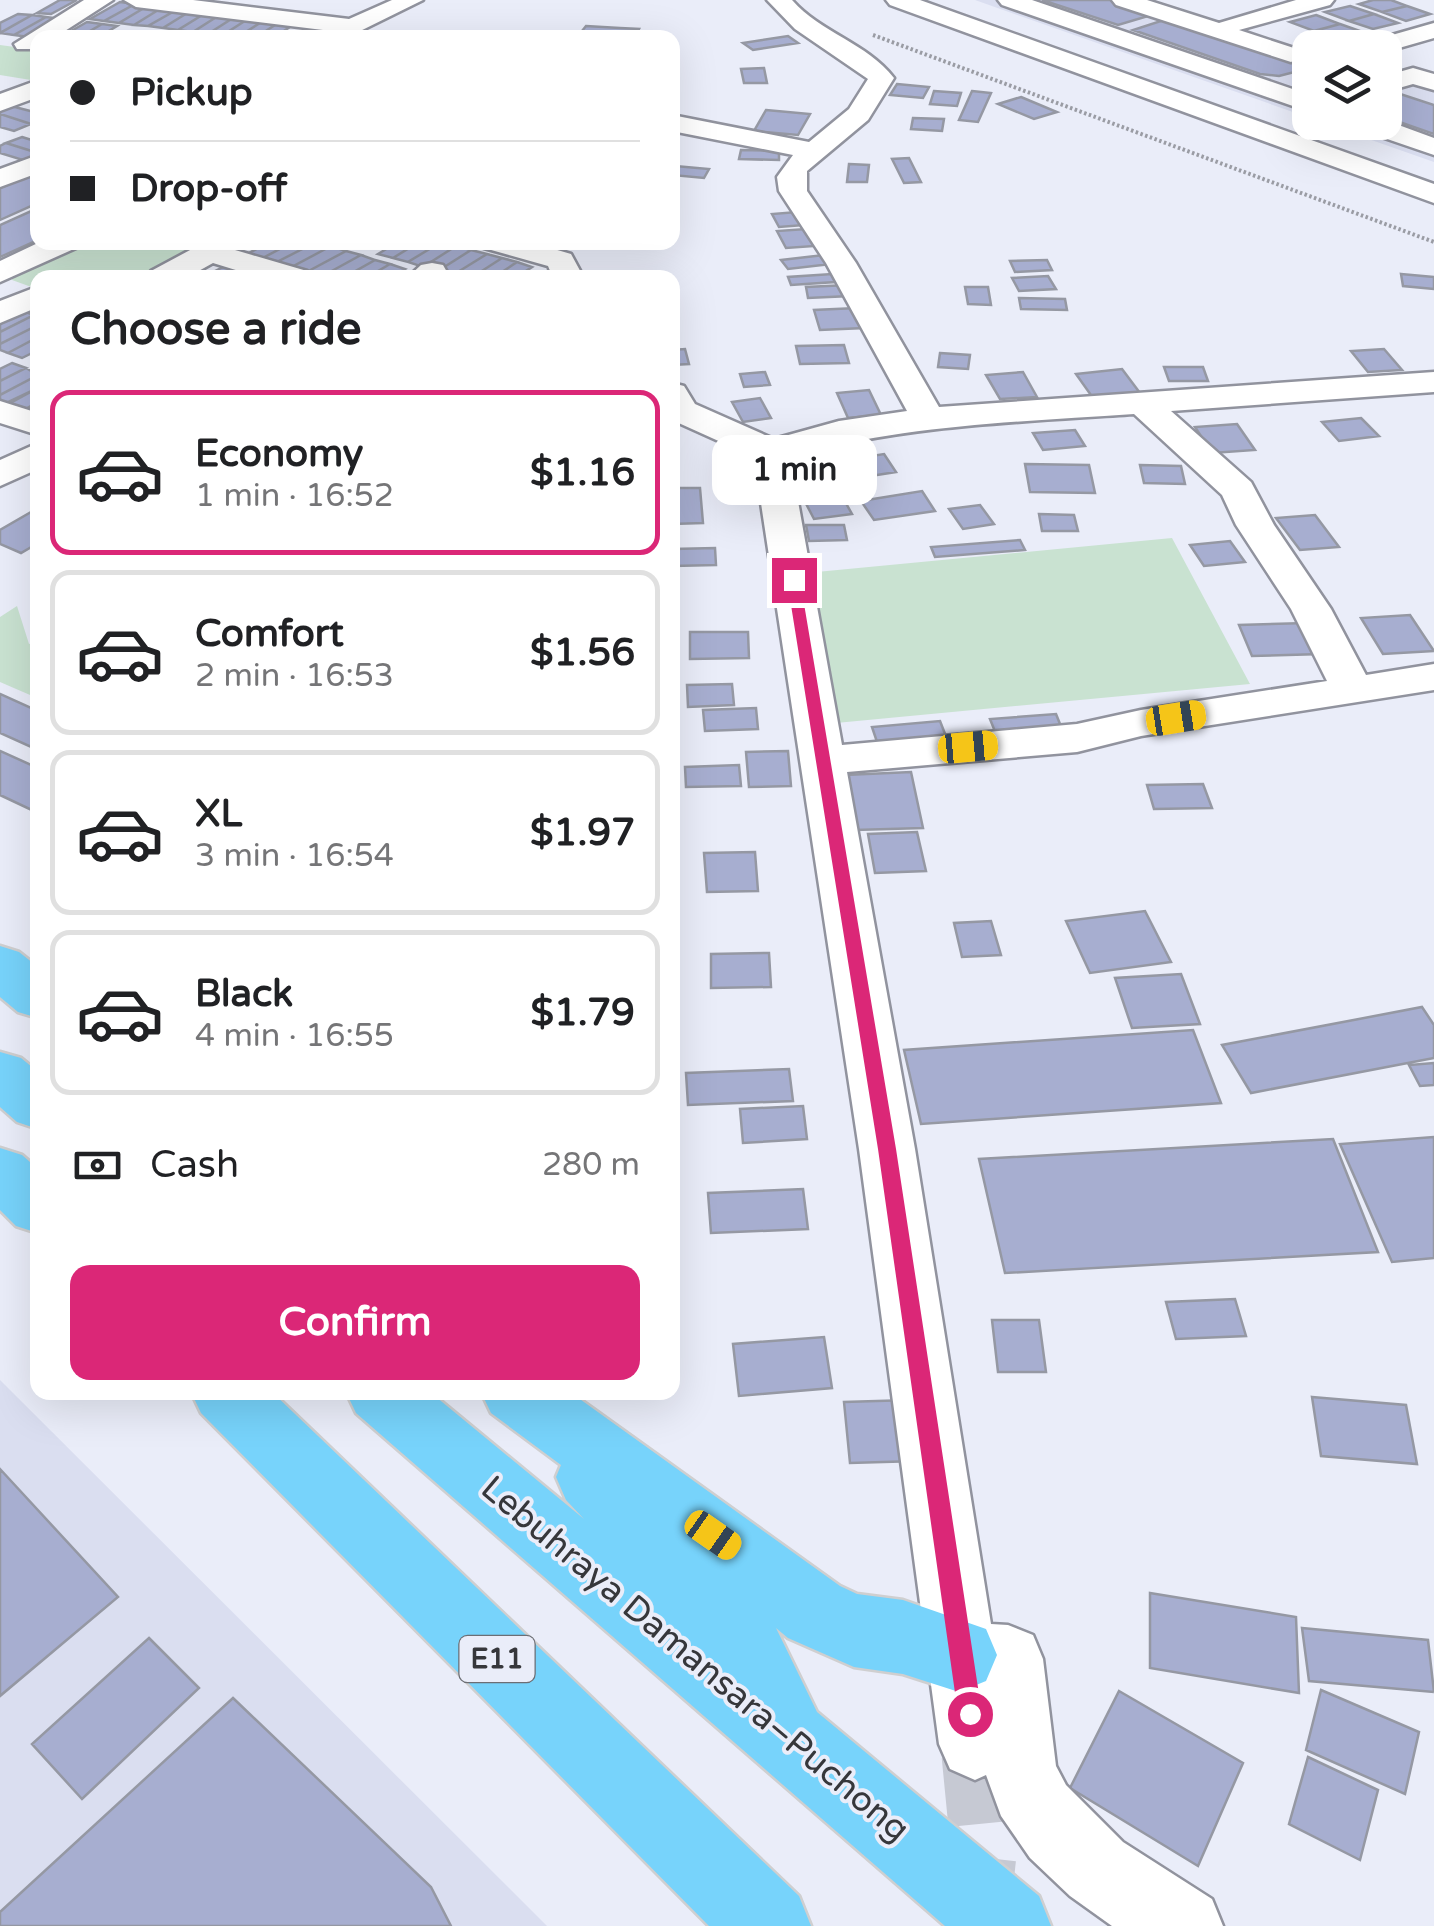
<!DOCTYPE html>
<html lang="en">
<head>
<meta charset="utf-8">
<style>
	:root { --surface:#fff; --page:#f6f6f6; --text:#202124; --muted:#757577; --line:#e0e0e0; --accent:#db2777 }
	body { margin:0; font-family:"Varela Round",sans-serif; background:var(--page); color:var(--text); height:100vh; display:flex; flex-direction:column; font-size:38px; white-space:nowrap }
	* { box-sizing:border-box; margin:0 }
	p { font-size:32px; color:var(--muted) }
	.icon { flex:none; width:55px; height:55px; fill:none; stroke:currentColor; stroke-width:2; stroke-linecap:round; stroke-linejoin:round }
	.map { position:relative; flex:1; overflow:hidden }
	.details { position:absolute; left:30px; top:270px; width:650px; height:1130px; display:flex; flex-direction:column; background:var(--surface); border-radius:20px; box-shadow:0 10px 40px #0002 }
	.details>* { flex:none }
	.top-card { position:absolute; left:30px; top:30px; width:650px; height:220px; border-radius:20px; box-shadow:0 10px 40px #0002; display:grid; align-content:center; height:220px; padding:0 40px; background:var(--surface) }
	.tools { position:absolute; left:1292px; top:30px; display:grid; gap:20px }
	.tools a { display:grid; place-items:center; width:110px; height:110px; border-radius:20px; background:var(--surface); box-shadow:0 10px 40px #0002; font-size:50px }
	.end { position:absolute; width:45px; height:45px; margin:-22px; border:12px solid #db2777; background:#fff; box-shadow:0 0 0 5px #fff }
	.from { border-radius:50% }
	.bubble { position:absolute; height:70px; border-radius:20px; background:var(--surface); box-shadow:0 10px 40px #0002; font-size:32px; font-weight:800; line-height:70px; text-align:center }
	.car { position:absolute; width:30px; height:60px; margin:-30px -15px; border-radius:12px; box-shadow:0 0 8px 2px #0007; background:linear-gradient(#f5c518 24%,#345 0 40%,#f5c518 0 76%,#345 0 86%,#f5c518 0) }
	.top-card b { display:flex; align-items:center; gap:35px; height:95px; font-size:38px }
	.top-card b+b { border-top:2px solid var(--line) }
	.top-card i { width:25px; height:25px; background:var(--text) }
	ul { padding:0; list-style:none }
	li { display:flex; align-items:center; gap:30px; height:165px; margin:0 20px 15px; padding:0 20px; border:5px solid var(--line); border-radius:20px }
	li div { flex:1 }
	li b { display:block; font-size:38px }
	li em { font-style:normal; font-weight:800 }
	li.current { border-color:var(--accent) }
	li>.icon { width:90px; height:90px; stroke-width:1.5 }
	h2 { padding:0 40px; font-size:45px; line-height:120px }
	.pay { display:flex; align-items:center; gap:25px; height:110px; padding:0 40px; font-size:38px }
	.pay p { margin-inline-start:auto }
	.action { display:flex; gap:20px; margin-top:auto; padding:20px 40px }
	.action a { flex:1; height:115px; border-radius:20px; background:var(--accent); color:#fff; font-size:40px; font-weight:800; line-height:115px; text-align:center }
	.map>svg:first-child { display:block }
	.built { fill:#dadef0 }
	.green { fill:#c9e2d1 }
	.building { fill:#a7aed0; stroke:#9598a3; stroke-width:2.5 }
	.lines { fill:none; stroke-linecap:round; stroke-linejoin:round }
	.minor-tunnel { stroke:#c6c9d3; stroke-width:69; stroke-dasharray:69 34; stroke-linecap:butt }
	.minor-casing { stroke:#91939e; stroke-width:5 }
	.highway-casing { stroke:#cfcfd0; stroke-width:5 }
	.path { stroke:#9a9ca4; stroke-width:4; stroke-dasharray:2.5 2.5; stroke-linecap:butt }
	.minor { fill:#fff; fill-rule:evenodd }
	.highway { fill:#77d3fb; fill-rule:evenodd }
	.route { fill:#db2777 }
	.labels { text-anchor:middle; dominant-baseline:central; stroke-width:8; stroke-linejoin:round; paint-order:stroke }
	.shield { fill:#eaedf9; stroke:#6c6e74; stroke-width:2.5 }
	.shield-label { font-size:28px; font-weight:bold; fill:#36373b }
	.near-street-label { font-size:35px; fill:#36373b; stroke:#eaedf9 }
</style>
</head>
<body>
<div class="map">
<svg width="1434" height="1926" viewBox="0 0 1434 1926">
	<rect width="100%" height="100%" fill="#eaedf9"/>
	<!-- built -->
	<path class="built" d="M975,0H1133L1310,56V118Z
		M1385,77H1434V162L1323,123L1385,122Z
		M0,1380L547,1926H0Z"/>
	<!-- green -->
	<path class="green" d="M0,45L37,50V81L0,75Z
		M70,243H206L141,277L38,278L37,289L12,280L14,269Z
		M1172,538L1250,684L836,723L806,573Z
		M17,606L29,644L37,642V698L0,682V617Z"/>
	<!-- building -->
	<path class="building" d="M60,0H77L51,14L37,13Z
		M1042,0H1111L1155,14L1118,25Z
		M1373,0H1391L1407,6L1382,12L1359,4Z
		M120,2L135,4L104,21L90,19Z
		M135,4L149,5L119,23L104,21Z
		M149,5L163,7L134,25L119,23Z
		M1350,6L1374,14L1349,21L1325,12Z
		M1407,6L1430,14L1406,21L1382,12Z
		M163,7L178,9L148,26L134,25Z
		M178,9L192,10L163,28L148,26Z
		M192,10L207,12L178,30L163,28Z
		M207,12L221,14L193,32L178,30Z
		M18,14L32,15L0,33V23Z
		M221,14L236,16L208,34L193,32Z
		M1374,14L1398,23L1373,29L1349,21Z
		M32,15L46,17L14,35L0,33Z
		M1316,15L1340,24L1314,31L1290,22Z
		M236,16L251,17L223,35L208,34Z
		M46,17L61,19L29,37L14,35Z
		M251,17L266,19L238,37L223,35Z
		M1170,18L1310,65V68L1279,76L1260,74L1133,30Z
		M266,19L281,21L255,38L238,37Z
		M281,21L296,23L273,38H255Z
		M87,22L102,24L78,38H59Z
		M102,24L117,26L97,38H78Z
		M1340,24L1363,32L1338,39L1314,31Z
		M586,26L620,28L639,29L634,38L578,36Z
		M788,36L798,43L753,50L743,43Z
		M764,68L767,83H744L741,69Z
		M897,84L929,87L923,98L890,95Z
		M1385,89L1434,105V134L1385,117Z
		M934,91L961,93L957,106L930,104Z
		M972,91L991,93L978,122L959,120Z
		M1021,97L1057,112L1034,119L998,104Z
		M11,106L38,113V121L31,124L0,114V110Z
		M766,110L810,114L798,135L754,131Z
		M0,114L31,124L14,131L0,127Z
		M913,118L944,119L942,131L911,129Z
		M22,137L38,142V153L6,143Z
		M6,143L38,153V156L26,161L0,153V146Z
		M741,150L779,151V160L739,159Z
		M909,158L921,182L904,183L892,159Z
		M849,164L869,165L867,182H847Z
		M675,166L709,169L704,178L672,175Z
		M38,172V203L0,220V188Z
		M38,208V240L0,257V225Z
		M797,212L805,225L779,227L772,214Z
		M806,229L815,246L786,248L777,231Z
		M270,242H293L259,260L245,255Z
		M293,242H316L273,264L259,260Z
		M316,242L331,246L288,269L273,264Z
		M398,242H419L393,258L378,254Z
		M419,242H441L408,262L393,258Z
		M441,242L456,246L423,267L408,262Z
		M331,246L346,251L303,274L288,269Z
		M456,246L471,250L438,271L423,267Z
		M471,250L487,254L453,275L438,271Z
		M346,251L361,255L319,278L303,274Z
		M487,254L502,258L471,278L453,275Z
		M361,255L375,260L343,278H319Z
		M824,255L831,264L788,269L781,260Z
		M502,258L517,262L493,278H471Z
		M375,260L390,264L366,278H343Z
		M1047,260L1052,270L1015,272L1010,261Z
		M517,262L532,267L515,278H493Z
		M390,264L405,269L390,278H366Z
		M227,265L242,269L226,278H201Z
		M832,274L835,282L791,285L788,277Z
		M1401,274L1434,277V289L1403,286Z
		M1048,276L1056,289L1019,291L1012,278Z
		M848,285L850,296L808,298L806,287Z
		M965,287H988L991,305L968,304Z
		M1019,298L1065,299L1067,310L1021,309Z
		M857,308L864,328L820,330L814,310Z
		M20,310L34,315L0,332V320Z
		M34,315L38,325L0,344V332Z
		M38,325V337L8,353L0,350V344Z
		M38,337V350L22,358L8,353Z
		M844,345L849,363L800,364L796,346Z
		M685,349L689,364L672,365V350Z
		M1384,349L1402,370L1368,372L1351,351Z
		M940,353L970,355L968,369L938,367Z
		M12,363L26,368L0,381V369Z
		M1164,367H1203L1208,381H1169Z
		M26,368L38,375L0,395V381Z
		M1122,369L1140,393L1093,398L1076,374Z
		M765,372L770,385L744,387L740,374Z
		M1023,372L1037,397L1000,399L986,375Z
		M38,375V388L0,406V395Z
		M38,388V402L18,413L3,407Z
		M869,390L881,415L848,418L837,393Z
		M760,398L771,418L743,422L732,402Z
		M1361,418L1379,436L1339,441L1322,422Z
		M1237,424L1255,450L1212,453L1195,427Z
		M1075,430L1085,446L1043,450L1033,433Z
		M884,454L896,472L839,481L827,463Z
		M1025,464L1089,465L1095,493L1030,492Z
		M1140,465L1181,466L1185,484L1144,483Z
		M672,488H700L703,523L672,524Z
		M838,489L852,514L814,519L801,494Z
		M922,491L935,511L874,520L861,501Z
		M980,505L994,524L963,529L949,509Z
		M38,508V543L21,553L0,544V530Z
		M1039,514L1074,515L1078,531H1042Z
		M1315,515L1339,547L1300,550L1276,518Z
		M806,525H844L847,540L809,541Z
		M1020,540L1025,550L935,557L931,547Z
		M1230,541L1245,562L1204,566L1190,545Z
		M715,548L716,565L673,566V549Z
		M1410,615L1434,651L1383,654L1361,618Z
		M1307,623L1321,654L1252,656L1239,625Z
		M690,632H748L749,658L690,659Z
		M732,684L734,705L688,707L687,685Z
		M0,694L38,711V750L0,733Z
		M756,708L758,729L705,731L703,710Z
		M1056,714L1062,729L996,734L990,719Z
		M940,721L947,739L878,745L872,727Z
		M0,751L38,768V813L0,795Z
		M788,751L791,786L749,787L746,752Z
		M739,765L741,786L686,787L685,767Z
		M911,772L923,828L855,830L845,775Z
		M1203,784L1212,808L1154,809L1147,785Z
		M917,832L926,871L875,873L868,834Z
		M755,852L758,891L707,892L704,853Z
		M1145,911L1171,962L1090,973L1066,921Z
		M991,921L1001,955L962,957L954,923Z
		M769,953L771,987L711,988V954Z
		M1181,974L1200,1024L1132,1028L1115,978Z
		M1422,1007L1434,1025V1058L1251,1093L1222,1045Z
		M1193,1030L1221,1103L921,1124L904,1050Z
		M1434,1063V1085L1420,1086L1409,1065Z
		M789,1069L793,1101L688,1105L686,1073Z
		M803,1106L807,1139L743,1143L740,1109Z
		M1434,1137V1258L1392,1262L1340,1144Z
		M1333,1139L1378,1252L1005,1273L979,1159Z
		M803,1189L808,1229L711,1233L708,1193Z
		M1235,1299L1246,1336L1176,1339L1166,1302Z
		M992,1320H1039L1046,1372H998Z
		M824,1337L832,1388L739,1396L733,1344Z
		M1312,1397L1406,1405L1417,1464L1321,1456Z
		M910,1400L917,1461L850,1463L844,1402Z
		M0,1469L118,1597L0,1696Z
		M1150,1593L1296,1617L1299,1693L1150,1668Z
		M1302,1628L1428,1640L1434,1692L1309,1681Z
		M149,1638L199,1688L82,1799L32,1744Z
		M1321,1690L1419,1732L1405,1794L1306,1750Z
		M1119,1691L1243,1763L1198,1866L1070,1788Z
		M233,1698L431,1887L451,1926H0V1912Z
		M1308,1757L1378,1790L1360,1860L1289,1824Z"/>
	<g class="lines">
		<!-- minor-tunnel -->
		<path class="minor-tunnel" d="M974,1926L984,1836L975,1744"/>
		<!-- minor casing -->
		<g class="minor-casing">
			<path id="minor" d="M84,0H113L54,38H38L35,49H17L14,44Z
				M124,0H193L349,19L392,0H423L346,38H313L323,30L136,7Z
				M767,0H792C821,33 867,43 894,78L868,120L807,171V191L856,263L939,407L1434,372V392L1171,411L1251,482L1274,525L1331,609L1366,675L1434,664V690L1141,736L1077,752L847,772L915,1149L991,1624L1008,1625L1033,1635L1043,1659L1056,1766L1066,1785L1123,1842L1212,1899L1223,1926H1112L1070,1896L1030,1858L1001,1816L986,1775L975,1780L950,1769L939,1744L859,1149L754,457L672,420V383L684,386L695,404L774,439L839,421L907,411L826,263L779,191L777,177L793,155L672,131V115L809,142L849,109L868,79L795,29ZM1134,414L1222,495L1236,525L1291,609L1327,681L1141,710L1077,724L842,745L790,457C902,425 1018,422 1134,414Z
				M886,0H920L1434,184V203L890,5Z
				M998,0H1032L1310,95V112L1002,5Z
				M1112,0H1147L1219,23L1296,0H1334L1330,5L1239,30L1300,50L1303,55L1291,62L1116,5Z
				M1434,23V38L1385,52V48H1361L1364,43Z
				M1413,68L1434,74V90L1413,84L1385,92V76Z
				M38,80V97L0,111V94Z
				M1385,120L1434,138V155L1355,128L1351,122Z
				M38,155V173L0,187V169Z
				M40,242H80L76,248L0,282V261Z
				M205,242H243L235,250L307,271L311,278H262L213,263L186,278H147L151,271Z
				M480,242H530L571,254L584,278H553L548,266L484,248Z
				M432,263L443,265L447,272L444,278H407L421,265Z
				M31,289L38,290V307L0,323V301Z
				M0,401L38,413V435L0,423Z
				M38,443V469L0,486V460Z"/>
		</g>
		<!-- highway casing -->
		<g class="highway-casing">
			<path id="highway" d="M0,946L19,952L38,967V1018L18,1012L0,997Z
				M0,1052L21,1058L38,1072V1129L17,1122L0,1107Z
				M0,1148L22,1155L38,1169V1233L16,1226L0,1210Z
				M191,1392H272L799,1896L811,1926H709L201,1413Z
				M346,1392H430L584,1519L566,1500L556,1477L561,1465L491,1413L481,1392H570L840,1586L857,1594L903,1600L986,1629L997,1655L986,1681L959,1692L903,1674L854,1667L788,1638L776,1628L817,1712L1039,1896L1051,1926H945L356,1413Z"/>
		</g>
		<!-- path -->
		<path class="path" d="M873,35L1434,242"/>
		<!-- minor -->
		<use href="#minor" class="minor"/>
		<!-- highway -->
		<use href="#highway" class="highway"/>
	</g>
	<!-- route -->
	<path class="route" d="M794,576L800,580L896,1149L982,1714L978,1723L970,1726L962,1723L958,1714L878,1149L787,580Z"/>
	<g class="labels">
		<!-- shield labels -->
		<rect class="shield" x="459.5" y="1636" width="75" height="46" rx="8"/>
		<g class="shield-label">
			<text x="497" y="1659">E11</text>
		</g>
		<!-- near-street labels -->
		<g class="near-street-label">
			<text transform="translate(695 1659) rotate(40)">Lebuhraya Damansara–Puchong</text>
		</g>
	</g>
</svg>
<div class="tools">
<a><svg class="icon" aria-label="layers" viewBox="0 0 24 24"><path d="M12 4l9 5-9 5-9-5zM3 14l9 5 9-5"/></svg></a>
</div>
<i class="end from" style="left:970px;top:1714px"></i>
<i class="end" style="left:794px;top:580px"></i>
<div class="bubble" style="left:712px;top:435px;width:165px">1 min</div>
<i class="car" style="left:1176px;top:718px;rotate:81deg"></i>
<i class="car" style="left:968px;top:747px;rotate:85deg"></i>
<i class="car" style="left:713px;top:1535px;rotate:125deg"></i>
<div class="top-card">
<b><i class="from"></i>Pickup</b>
<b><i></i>Drop-off</b>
</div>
<section class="details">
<h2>Choose a ride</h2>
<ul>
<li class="current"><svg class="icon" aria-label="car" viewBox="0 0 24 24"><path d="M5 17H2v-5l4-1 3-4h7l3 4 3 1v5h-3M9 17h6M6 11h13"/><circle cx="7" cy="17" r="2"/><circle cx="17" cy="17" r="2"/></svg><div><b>Economy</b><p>1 min · 16:52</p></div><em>$1.16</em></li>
<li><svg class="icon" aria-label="car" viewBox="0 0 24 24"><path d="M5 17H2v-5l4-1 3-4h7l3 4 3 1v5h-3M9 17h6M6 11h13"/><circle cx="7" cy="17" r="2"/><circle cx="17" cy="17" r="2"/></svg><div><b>Comfort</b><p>2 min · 16:53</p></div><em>$1.56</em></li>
<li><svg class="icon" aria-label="car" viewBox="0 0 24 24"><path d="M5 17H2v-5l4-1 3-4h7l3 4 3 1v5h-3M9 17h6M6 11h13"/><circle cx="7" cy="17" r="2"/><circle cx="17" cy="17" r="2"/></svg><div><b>XL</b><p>3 min · 16:54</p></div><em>$1.97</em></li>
<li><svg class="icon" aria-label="car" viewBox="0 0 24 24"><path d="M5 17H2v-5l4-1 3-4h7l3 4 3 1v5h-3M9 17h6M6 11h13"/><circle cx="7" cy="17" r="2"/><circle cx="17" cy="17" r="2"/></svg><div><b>Black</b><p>4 min · 16:55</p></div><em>$1.79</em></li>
</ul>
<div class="pay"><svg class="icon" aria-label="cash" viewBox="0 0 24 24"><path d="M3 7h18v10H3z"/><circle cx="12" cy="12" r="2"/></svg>Cash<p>280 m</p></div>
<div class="action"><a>Confirm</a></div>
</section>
</div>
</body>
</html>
